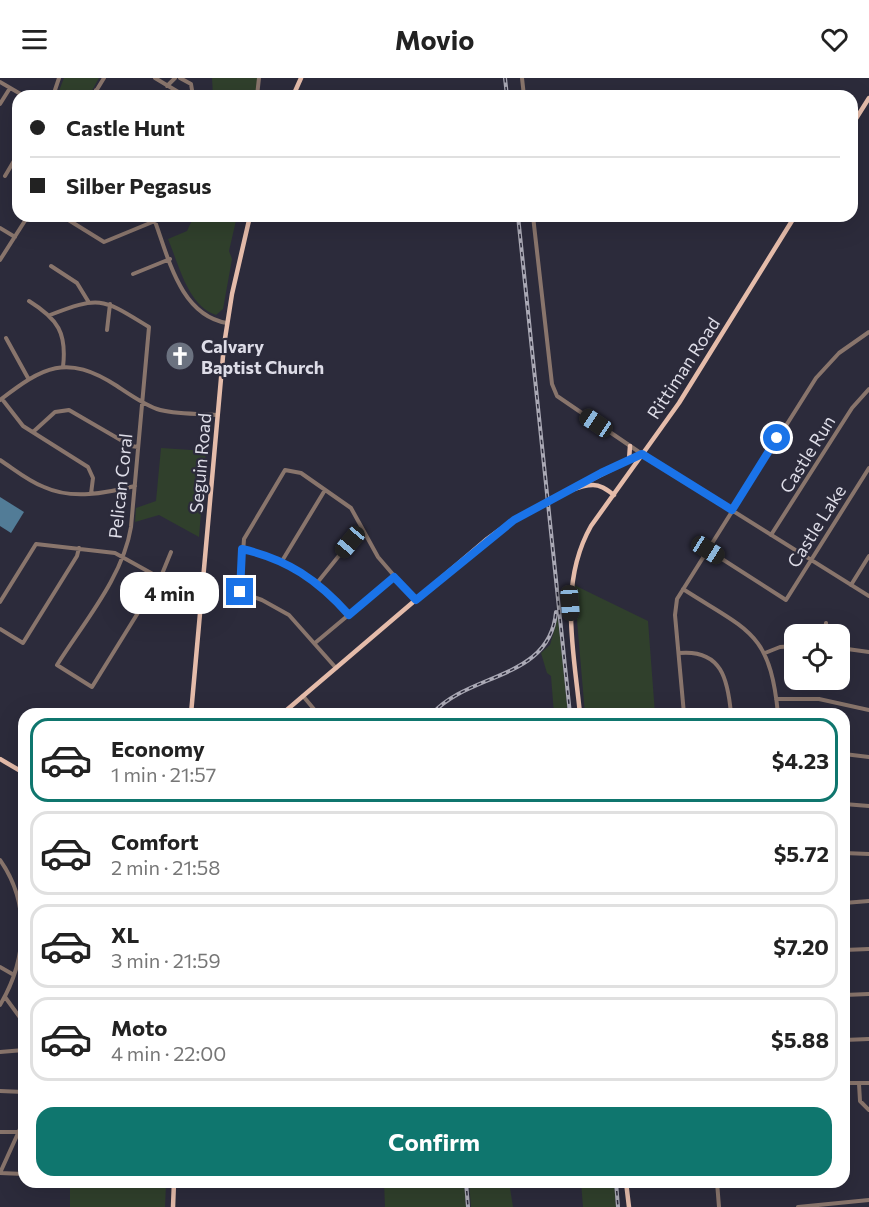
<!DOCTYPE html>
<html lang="en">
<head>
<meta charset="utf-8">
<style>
	:root { --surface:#fff; --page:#f2f2f2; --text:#222; --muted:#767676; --line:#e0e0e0; --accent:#0f766e }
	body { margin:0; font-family:Commissioner,sans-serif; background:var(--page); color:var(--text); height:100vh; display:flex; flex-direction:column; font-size:22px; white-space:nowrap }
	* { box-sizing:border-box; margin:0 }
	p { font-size:20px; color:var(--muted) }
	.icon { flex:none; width:33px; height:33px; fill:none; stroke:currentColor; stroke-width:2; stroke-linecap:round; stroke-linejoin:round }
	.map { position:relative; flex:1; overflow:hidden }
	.sheet { position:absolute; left:18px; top:630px; width:832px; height:480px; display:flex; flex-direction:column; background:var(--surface); border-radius:18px; box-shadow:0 6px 24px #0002 }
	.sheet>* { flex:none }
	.banner { position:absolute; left:12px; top:12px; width:846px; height:132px; border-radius:18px; box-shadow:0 6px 24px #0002; display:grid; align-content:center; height:132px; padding:0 18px; background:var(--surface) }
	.controls { position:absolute; left:784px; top:546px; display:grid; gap:12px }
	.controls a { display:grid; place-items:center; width:66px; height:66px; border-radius:12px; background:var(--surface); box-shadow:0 6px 24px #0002; font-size:30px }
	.end { position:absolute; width:27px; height:27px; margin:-14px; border:8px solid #1a73e8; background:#fff; box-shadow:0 0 0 3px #fff }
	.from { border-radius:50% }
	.bubble { position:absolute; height:42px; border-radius:18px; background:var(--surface); box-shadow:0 6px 24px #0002; font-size:20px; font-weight:700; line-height:42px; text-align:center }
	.car { position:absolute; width:18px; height:36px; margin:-18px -9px; border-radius:8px; box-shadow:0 0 4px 2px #0007; background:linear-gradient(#222 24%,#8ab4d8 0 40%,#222 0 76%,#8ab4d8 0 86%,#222 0) }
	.banner b { display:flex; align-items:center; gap:21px; height:57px; font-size:22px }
	.banner b+b { border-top:2px solid var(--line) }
	.banner i { width:15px; height:15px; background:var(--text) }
	ul { padding:10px 0 0; list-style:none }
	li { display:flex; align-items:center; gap:18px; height:84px; margin:0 12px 9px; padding:0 6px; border:3px solid var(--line); border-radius:18px }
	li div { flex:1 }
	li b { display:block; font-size:22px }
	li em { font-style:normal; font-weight:700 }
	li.selected { border-color:var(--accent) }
	li>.icon { width:54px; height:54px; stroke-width:1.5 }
	.button { display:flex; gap:12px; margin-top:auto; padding:12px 18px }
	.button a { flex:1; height:69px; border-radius:18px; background:var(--accent); color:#fff; font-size:24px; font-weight:700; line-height:69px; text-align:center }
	header { display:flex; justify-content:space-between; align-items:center; height:78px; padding:0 18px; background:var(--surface); font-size:27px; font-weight:700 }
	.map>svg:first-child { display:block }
	.green { fill:#30402c }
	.water { fill:#527c97 }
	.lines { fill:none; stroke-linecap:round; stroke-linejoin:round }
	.minor { stroke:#89756c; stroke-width:4 }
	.major { stroke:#e5bcaa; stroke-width:4.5 }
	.rail-casing { stroke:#aaa9b5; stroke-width:4 }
	.rail { stroke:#2c2b3b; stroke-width:1.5; stroke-dasharray:4.5; stroke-linecap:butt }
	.route { stroke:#1a73e8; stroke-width:8 }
	.labels { text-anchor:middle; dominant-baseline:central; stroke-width:4.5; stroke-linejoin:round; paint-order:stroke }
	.poi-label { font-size:18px; font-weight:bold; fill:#dddce7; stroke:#2c2b3b; text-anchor:start }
	.street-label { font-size:18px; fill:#dddce7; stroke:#2c2b3b }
</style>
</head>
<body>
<header><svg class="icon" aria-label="menu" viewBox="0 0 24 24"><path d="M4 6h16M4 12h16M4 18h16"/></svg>Movio<svg class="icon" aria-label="heart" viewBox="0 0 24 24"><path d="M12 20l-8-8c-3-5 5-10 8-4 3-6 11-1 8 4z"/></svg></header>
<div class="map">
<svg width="869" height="1129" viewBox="0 0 869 1129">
	<rect width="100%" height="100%" fill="#2c2b3b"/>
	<!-- green -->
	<path class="green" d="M64,0H99L89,18H57Z
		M212,0H258L256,18H213Z
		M194,138H237L229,173L232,181L223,231L216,237C188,228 179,187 168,161L187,153Z
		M161,370L206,373L199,459L159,437L135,444L136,430L156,423Z
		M574,507L648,543L655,636H585Z
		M558,539V540L568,636H554L551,598L547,595L541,575L550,567Z
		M70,1104H127L159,1109L166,1107L165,1129H70Z
		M384,1104H464L466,1129H385Z
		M469,1104H509L513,1129H471Z
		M581,1104H614L616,1129H583Z"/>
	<!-- water -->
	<path class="water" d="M0,419L24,434L11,455L0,448Z"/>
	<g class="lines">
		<!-- minor -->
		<path class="minor" d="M155,0L185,18
			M180,0L191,6L193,18
			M522,0L524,18
			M0,4L24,18
			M167,8L175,0
			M96,12L106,18
			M53,18L59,0
			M93,18L104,0
			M257,18L259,0
			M0,26L10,10
			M5,98L18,76
			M62,138L104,164L167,138
			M153,138C168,177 179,237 227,245
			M533,138L552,306L557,318L642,376L869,518
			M0,150L15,159
			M0,182L28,138
			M51,188L77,205L88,223
			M133,196L170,181
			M29,223C58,241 67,255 63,289
			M50,237C101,217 103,221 149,249L131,449C123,499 84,544 57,587L92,609L162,496L171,474
			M107,252L110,226
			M6,260L28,300
			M2,321L23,348L88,389L93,400L91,416
			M0,322C43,289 66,275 117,308C129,316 143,326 157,331C175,337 198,335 217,337
			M33,354L55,334L69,332L131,368L138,369
			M0,382C14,391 28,403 44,409C72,422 106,415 135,408
			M771,457L852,330L869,311
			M242,471C287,481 318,502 349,537
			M708,472L786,522L869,390
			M282,483L325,412
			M317,505L350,464L364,454
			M851,507L869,478
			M683,511C748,553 770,553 778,636
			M0,524L36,466L115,475L160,500
			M0,551L23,565L77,478L79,470
			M825,556L826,545
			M315,565L394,499
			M840,570L869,574
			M679,575C722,571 728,602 731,636
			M765,575L780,569L795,568
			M336,590L289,537L262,522L240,514L244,461L285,392L301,395L351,430L378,479L415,522
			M303,618L318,636
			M776,621H819L869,632
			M684,636L675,537L677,521L816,300L839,275L869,254
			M844,676L869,679
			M844,726L869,728
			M844,775L869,776
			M0,782C31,826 27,882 0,927
			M844,825L869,823
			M844,872L869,871
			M0,889L14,897
			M844,917L869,916
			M5,919L24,945
			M844,962L869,961
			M0,974L24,972
			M844,1005H869
			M859,1006L860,1023L869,1032
			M0,1013L24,1014
			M0,1054H24
			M0,1095L24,1042
			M0,1095L24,1096
			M717,1104L719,1129
			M798,1129L869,1122"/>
		<!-- major -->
		<path class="major" d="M293,18L301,0
			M852,47L869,20
			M629,382L630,368
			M575,410L642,376
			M191,636L224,267L232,216L250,138
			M282,636L487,461C508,445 567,407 593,407C601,407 607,412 614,417
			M580,636C574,573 558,506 591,448L679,325L795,138
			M0,681L24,695
			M626,1104L629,1129
			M173,1129L174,1104"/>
		<!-- rail casing -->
		<g class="rail-casing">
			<path id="rail" d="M505,0L507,18
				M518,138L570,636
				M432,636C469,594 550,602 556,534
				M466,1104L468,1129
				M616,1104L618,1129"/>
		</g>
		<!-- rail -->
		<use href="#rail" class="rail"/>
	</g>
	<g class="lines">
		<!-- route -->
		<path class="route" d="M240,514L242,471C287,481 318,502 349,537L394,499L416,522L514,442L601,395L642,376L732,432L777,360"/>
	</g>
	<!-- icons -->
	<defs>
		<g id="church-disc" transform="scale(1.5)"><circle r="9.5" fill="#6b7280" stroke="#2c2b3b"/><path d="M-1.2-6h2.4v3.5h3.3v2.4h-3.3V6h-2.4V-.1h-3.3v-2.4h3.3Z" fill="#fff"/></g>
	</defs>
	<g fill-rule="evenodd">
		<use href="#church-disc" x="180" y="278"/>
	</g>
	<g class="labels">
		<!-- poi labels -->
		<g class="poi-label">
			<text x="201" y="268">Calvary<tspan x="201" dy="21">Baptist Church</tspan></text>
		</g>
		<!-- street labels -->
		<g class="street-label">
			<text transform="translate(683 290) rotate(-57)">Rittiman Road</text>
			<text transform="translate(807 376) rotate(-58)">Castle Run</text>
			<text transform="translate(200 385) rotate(-85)">Seguin Road</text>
			<text transform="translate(120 408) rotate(-84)">Pelican Coral</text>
			<text transform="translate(816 448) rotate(-58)">Castle Lake</text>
		</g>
	</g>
</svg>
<div class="controls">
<a><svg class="icon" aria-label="locate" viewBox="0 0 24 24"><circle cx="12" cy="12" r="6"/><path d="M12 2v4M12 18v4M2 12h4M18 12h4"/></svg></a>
</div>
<i class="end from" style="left:777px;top:360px"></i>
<i class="end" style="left:240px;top:514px"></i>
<div class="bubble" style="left:120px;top:494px;width:99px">4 min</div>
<i class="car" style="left:596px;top:345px;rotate:304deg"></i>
<i class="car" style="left:350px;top:464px;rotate:220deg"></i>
<i class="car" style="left:708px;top:472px;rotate:122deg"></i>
<i class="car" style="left:570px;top:525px;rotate:176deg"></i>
<div class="banner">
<b><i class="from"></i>Castle Hunt</b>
<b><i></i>Silber Pegasus</b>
</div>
<section class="sheet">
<ul>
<li class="selected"><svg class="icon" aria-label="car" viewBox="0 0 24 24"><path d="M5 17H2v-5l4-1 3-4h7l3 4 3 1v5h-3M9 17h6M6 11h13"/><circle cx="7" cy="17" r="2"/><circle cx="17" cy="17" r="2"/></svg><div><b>Economy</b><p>1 min · 21:57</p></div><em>$4.23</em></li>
<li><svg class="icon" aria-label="car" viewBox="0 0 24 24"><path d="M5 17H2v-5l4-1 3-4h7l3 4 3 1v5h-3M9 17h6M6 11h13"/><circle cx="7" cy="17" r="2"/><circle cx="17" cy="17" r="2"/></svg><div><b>Comfort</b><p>2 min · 21:58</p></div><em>$5.72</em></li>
<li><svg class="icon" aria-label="car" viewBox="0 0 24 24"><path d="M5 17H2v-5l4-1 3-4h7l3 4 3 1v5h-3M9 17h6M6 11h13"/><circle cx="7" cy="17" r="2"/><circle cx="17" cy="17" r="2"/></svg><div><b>XL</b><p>3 min · 21:59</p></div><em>$7.20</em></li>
<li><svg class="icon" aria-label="car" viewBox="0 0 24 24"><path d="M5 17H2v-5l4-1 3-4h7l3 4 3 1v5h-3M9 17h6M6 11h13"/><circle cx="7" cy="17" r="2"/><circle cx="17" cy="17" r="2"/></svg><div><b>Moto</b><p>4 min · 22:00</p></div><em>$5.88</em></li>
</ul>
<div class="button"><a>Confirm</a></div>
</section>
</div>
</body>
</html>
